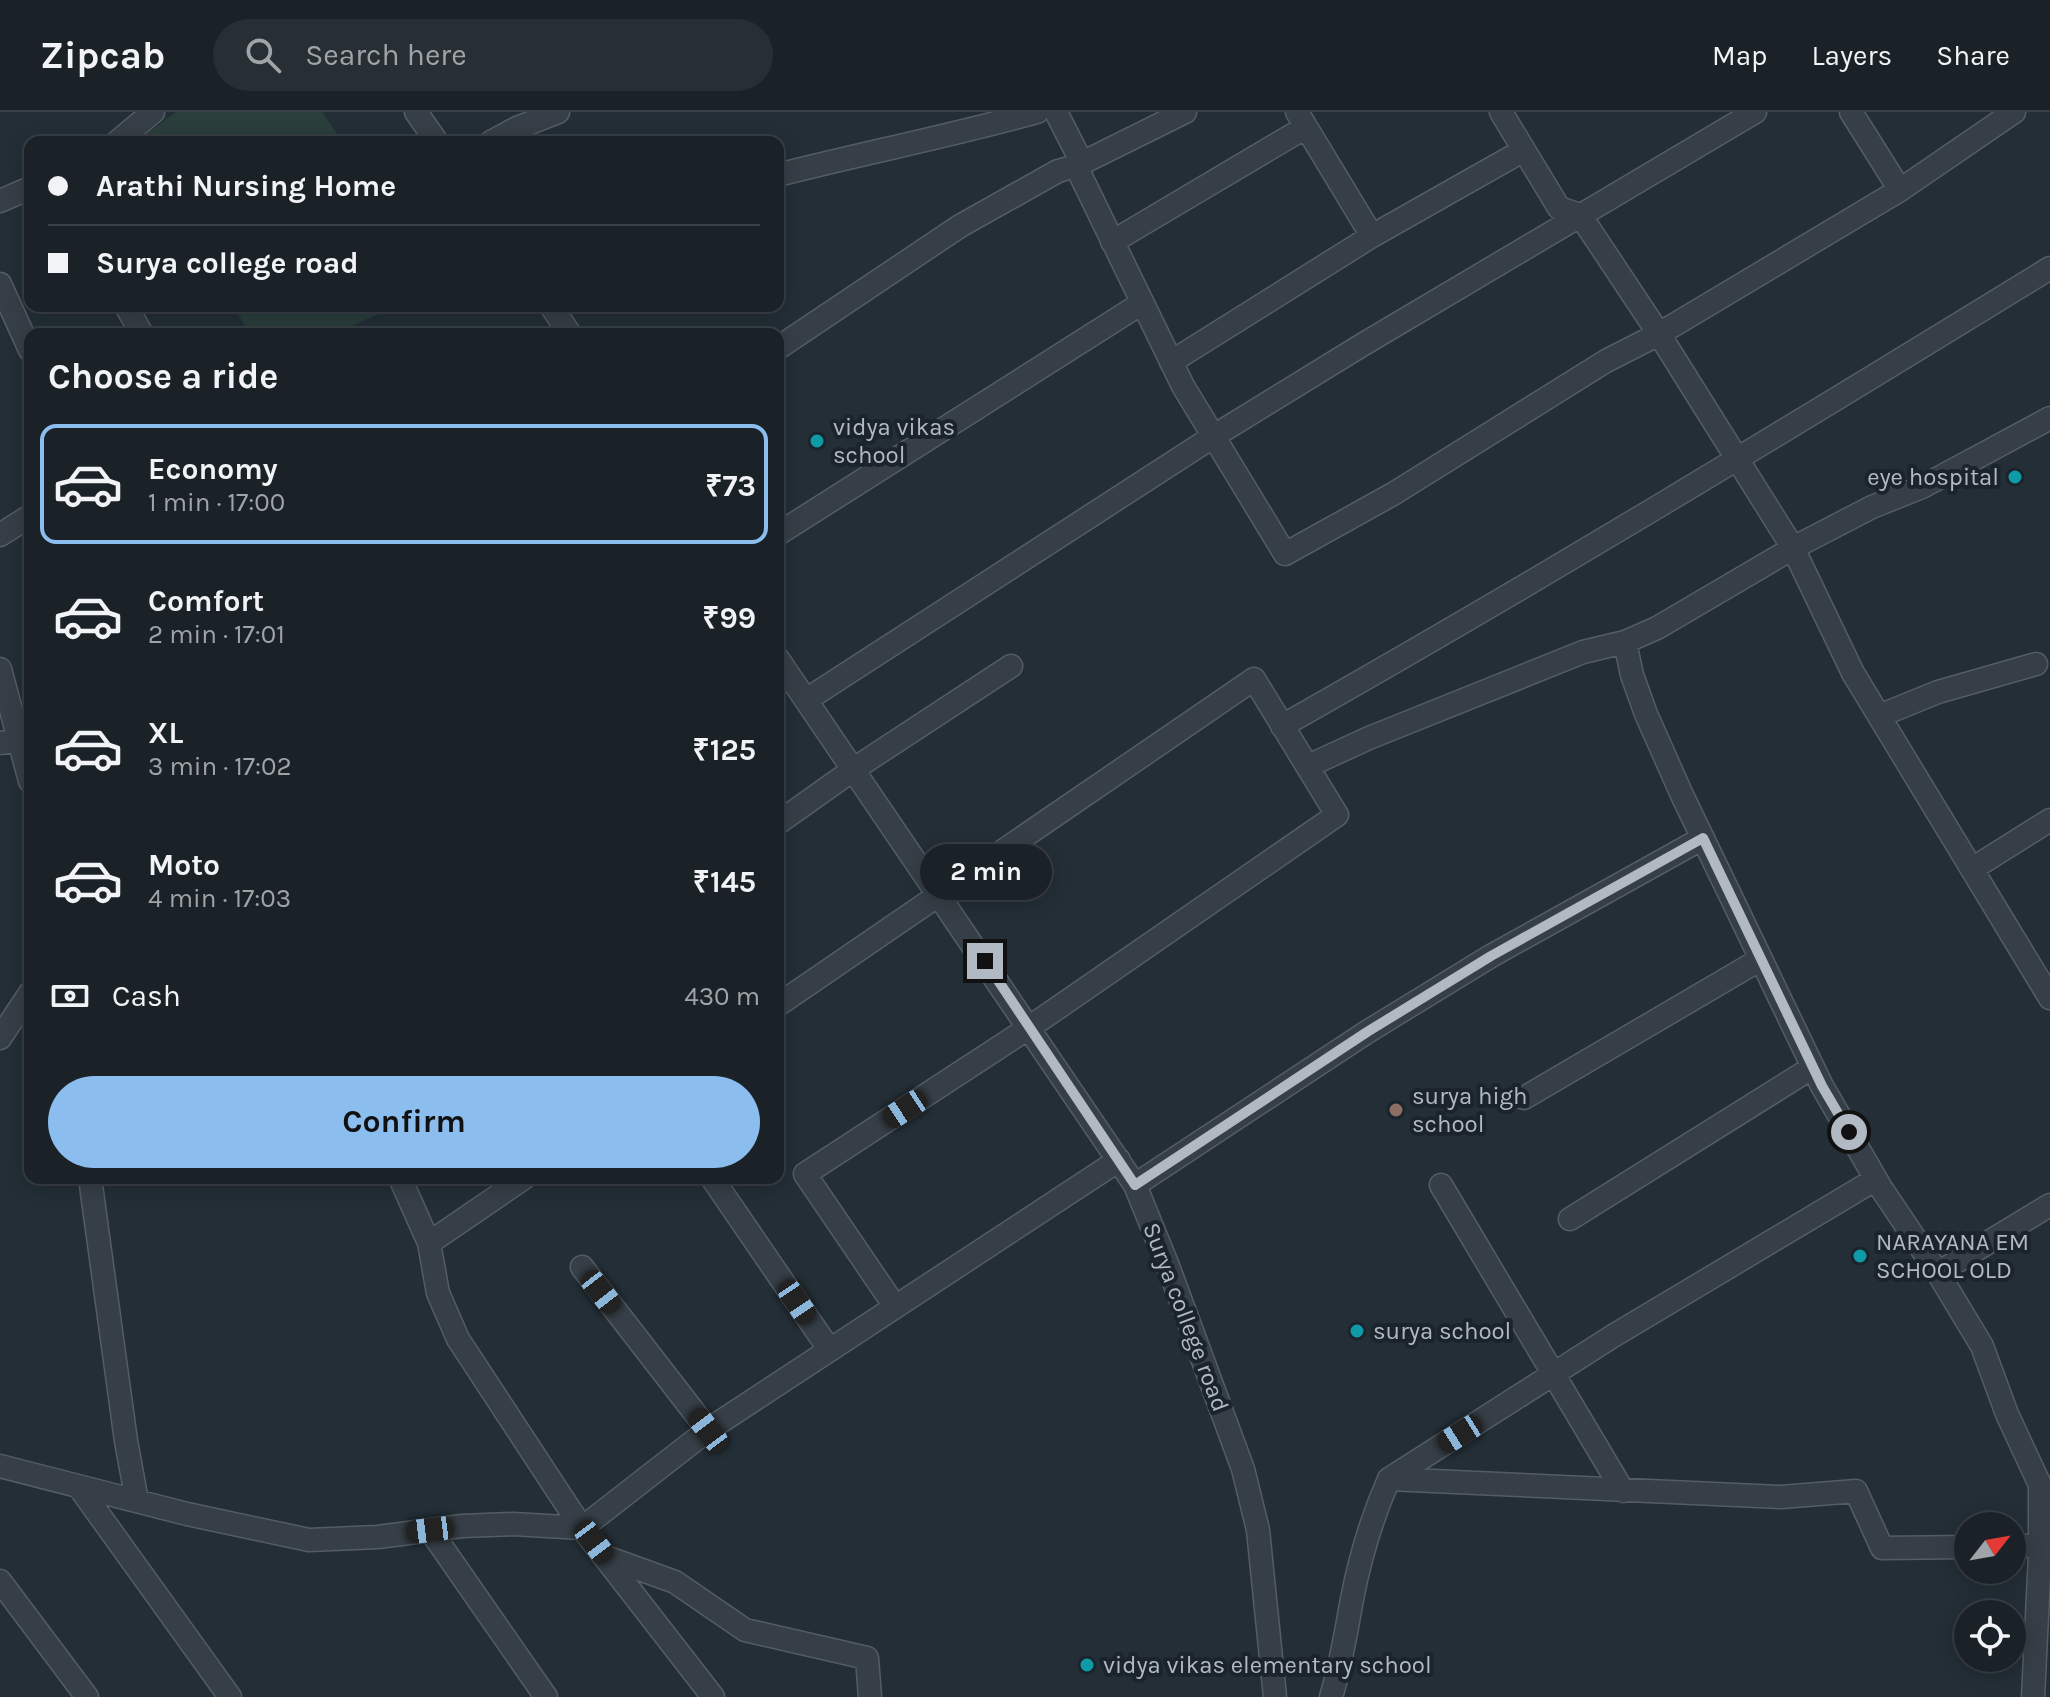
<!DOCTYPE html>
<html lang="en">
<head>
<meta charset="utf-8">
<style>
	:root { --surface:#1a2228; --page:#272f34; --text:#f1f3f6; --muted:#9fa4a8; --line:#383f45; --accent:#8bbeee }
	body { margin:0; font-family:Karla,sans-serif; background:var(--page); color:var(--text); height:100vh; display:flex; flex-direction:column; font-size:30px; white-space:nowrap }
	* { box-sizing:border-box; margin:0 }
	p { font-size:26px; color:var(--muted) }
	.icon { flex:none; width:44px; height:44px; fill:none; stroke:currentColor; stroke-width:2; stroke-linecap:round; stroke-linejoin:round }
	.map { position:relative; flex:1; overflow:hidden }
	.side { position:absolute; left:24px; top:216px; width:760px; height:856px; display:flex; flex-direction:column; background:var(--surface); border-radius:16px; box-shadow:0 4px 20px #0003,0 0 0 2px var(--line) }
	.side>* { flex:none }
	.banner { position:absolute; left:24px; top:24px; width:760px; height:176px; border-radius:16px; box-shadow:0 4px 20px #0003,0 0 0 2px var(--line); display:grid; align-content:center; height:176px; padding:0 24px; background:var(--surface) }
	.needle { width:52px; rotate:59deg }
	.buttons { position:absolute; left:1954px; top:1400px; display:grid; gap:16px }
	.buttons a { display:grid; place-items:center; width:72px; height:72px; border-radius:50%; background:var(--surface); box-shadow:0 4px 20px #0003,0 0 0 2px var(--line); font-size:40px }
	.end { position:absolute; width:36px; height:36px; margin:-18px; border:10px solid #b1bac3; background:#111; box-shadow:0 0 0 4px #111 }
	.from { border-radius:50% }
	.bubble { position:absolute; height:56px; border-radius:28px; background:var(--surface); box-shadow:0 4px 20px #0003,0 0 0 2px var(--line); font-size:26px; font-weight:700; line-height:56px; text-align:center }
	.car { position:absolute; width:24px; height:48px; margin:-24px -12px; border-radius:10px; box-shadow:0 0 6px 2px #0007; background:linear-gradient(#222 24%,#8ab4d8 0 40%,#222 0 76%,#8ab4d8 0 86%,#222 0) }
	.banner b { display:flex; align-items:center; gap:28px; height:76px; font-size:30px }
	.banner b+b { border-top:2px solid var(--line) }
	.banner i { width:20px; height:20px; background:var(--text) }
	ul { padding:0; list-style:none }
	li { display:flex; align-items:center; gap:24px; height:120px; margin:0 16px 12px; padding:0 8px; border:4px solid transparent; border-radius:16px }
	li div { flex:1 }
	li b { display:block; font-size:30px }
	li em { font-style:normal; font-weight:700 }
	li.selected { border-color:var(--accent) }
	li>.icon { width:72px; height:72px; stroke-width:1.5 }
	h2 { padding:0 24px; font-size:36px; line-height:96px }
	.pay { display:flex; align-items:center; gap:20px; height:88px; padding:0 24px; font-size:30px }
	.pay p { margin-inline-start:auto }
	.action { display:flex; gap:16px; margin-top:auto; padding:16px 24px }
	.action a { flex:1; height:92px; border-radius:48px; background:var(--accent); color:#111; font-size:32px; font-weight:700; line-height:92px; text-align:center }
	header { display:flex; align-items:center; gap:48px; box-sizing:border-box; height:112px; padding:0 40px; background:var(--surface); border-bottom:2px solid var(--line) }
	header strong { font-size:38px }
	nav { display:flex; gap:44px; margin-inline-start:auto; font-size:28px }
	.search { width:560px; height:72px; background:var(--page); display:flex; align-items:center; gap:20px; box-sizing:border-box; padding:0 28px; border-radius:44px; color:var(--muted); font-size:30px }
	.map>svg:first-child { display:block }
	.green { fill:#2a3e3b }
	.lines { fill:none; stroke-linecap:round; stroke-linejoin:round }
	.minor-casing { stroke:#545d65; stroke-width:25 }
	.minor { stroke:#363f47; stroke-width:22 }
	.route { stroke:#b1bac3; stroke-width:10 }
	.culture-dot { fill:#0f9aa8; stroke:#1b242c; stroke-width:3 }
	.education-dot { fill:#8d6e63; stroke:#1b242c; stroke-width:3 }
	.labels { text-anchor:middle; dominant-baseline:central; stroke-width:8; stroke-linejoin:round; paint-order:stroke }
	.poi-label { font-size:24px; fill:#b1bac3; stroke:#1b242c; text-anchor:start }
	.street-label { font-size:24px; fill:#b1bac3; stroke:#1b242c }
</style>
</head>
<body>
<header>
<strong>Zipcab</strong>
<div class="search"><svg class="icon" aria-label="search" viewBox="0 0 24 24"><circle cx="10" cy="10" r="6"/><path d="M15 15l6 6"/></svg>Search here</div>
<nav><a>Map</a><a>Layers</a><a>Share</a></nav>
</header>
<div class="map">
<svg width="2050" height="1585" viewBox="0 0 2050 1585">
	<rect width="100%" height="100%" fill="#232e36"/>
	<!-- green -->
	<path class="green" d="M176,0H322L343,30H135Z
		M233,194H396L334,222H250Z"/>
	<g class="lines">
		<!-- minor casing -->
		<g class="minor-casing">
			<path id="minor" d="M416,0L437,30
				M1056,0L1082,51
				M1185,0L1076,54L1183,274L1285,442L1393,382L1606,249L1659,222L1900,78L2014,0
				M1297,0L1372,124
				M1501,0L1559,96L1580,103L1659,222L1793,436L1853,561L2050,886
				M1851,0L1900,78
				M117,30L153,0
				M491,30L517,16L558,0
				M778,63C864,41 951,24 1037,0
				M0,89L30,76
				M1112,130L1306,15
				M0,172L30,238
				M126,194L142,222
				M551,194L570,222
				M778,236L960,114L1058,59L1076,54
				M1171,250L1372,124L1524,38
				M778,422L1142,191
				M0,423L30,404
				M778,547L1135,1073L1168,1154L1243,1357L1258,1418L1275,1585
				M0,557L30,669
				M806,588L1214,324L1362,233L1755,0
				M1879,604L1938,580L2036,552
				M1282,614C1542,467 1796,312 2050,156
				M0,631L21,628
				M1308,654L1369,626L1583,540L1625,530
				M778,711L854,657L1011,554
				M1972,757L2050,708
				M778,893L1254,567L1337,703L1030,915L805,1062L894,1193
				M0,926L30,881
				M1524,986L1761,847
				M90,1066L126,1329L137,1389
				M400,1066L429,1131L438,1181L458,1227L582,1416L708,1318L1119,1048
				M712,1066L829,1237
				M1135,1073L1367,920L1491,844L1703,726
				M1441,1073L1623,1379
				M1570,1107L1813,955
				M429,1131L524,1066
				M582,1155L708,1318
				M1938,1161L2050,1093
				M0,1354L187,1402L309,1428L378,1425L462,1414L513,1412L582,1416L713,1585
				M1389,1367L1781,1385L1856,1379L1882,1436L1968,1435
				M79,1375L230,1585
				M430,1418L546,1585
				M2012,1434H2040
				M606,1445L675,1470L745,1518L867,1546L870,1585
				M0,1469L87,1585
				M1331,1585C1341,1553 1346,1520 1352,1487C1360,1446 1372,1405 1389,1367L1613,1224L1876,1067
				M2033,1585L2040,1443V1373L2007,1302L1982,1234L1938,1161L1881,1076L1822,974L1682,683L1646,602L1632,563L1625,530L1657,516L1793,436L1872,395L1922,375L2050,306"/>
		</g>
		<!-- minor -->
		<use href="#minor" class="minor"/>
	</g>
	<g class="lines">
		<!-- route -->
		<path class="route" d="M985,849L1135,1073L1367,920L1491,844L1703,726L1822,974L1849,1020"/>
	</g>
	<!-- markers -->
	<g class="culture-dot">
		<circle cx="817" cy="329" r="8"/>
		<circle cx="2015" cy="365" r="8"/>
		<circle cx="1860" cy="1144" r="8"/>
		<circle cx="1357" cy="1219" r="8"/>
		<circle cx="1087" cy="1553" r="8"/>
	</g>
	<circle class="education-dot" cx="1396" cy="998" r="8"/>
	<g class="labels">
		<!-- poi labels -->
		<g class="poi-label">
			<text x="833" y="315">vidya vikas<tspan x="833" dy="28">school</tspan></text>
			<text x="1999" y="365" text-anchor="end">eye hospital</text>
			<text x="1412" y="984">surya high<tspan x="1412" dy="28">school</tspan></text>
			<text x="1876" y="1130">NARAYANA EM<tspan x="1876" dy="28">SCHOOL OLD</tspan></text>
			<text x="1373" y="1219">surya school</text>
			<text x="1103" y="1553">vidya vikas elementary school</text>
		</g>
		<!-- street labels -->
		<g class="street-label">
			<text transform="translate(1186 1205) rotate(69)">Surya college road</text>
		</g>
	</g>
</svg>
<div class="buttons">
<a><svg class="needle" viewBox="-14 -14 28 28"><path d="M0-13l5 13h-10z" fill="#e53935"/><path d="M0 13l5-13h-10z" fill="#9fa4a8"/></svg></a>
<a><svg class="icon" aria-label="locate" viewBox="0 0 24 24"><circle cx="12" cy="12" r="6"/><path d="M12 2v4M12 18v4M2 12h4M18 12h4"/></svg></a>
</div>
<i class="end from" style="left:1849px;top:1020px"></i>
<i class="end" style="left:985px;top:849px"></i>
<div class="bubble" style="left:920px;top:732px;width:132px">2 min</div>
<i class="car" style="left:905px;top:997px;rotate:237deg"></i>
<i class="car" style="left:601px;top:1180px;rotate:142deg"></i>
<i class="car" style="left:797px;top:1190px;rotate:146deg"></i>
<i class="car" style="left:708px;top:1318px;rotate:323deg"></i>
<i class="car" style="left:1460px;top:1322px;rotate:238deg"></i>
<i class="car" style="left:430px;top:1418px;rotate:263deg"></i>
<i class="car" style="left:594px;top:1430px;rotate:143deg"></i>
<div class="banner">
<b><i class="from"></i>Arathi Nursing Home</b>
<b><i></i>Surya college road</b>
</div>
<section class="side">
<h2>Choose a ride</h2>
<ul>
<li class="selected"><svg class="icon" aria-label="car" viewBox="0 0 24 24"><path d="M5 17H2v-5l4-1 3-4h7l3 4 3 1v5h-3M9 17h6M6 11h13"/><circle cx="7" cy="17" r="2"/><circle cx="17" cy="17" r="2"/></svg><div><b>Economy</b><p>1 min · 17:00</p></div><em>₹73</em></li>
<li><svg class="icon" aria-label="car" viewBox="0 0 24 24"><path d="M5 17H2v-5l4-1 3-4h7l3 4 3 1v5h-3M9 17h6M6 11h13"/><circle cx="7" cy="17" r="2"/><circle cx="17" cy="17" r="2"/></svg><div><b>Comfort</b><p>2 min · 17:01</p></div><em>₹99</em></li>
<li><svg class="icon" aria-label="car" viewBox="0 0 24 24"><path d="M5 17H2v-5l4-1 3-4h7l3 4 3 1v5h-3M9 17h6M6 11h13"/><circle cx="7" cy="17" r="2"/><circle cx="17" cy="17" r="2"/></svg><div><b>XL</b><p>3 min · 17:02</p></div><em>₹125</em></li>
<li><svg class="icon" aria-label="car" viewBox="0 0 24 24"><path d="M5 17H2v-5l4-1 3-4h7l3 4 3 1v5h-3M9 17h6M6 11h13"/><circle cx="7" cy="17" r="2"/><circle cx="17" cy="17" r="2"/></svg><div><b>Moto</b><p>4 min · 17:03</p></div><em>₹145</em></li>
</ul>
<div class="pay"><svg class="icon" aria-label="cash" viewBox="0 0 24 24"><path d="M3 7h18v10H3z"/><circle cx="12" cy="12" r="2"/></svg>Cash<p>430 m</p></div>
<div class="action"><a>Confirm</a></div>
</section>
</div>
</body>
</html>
